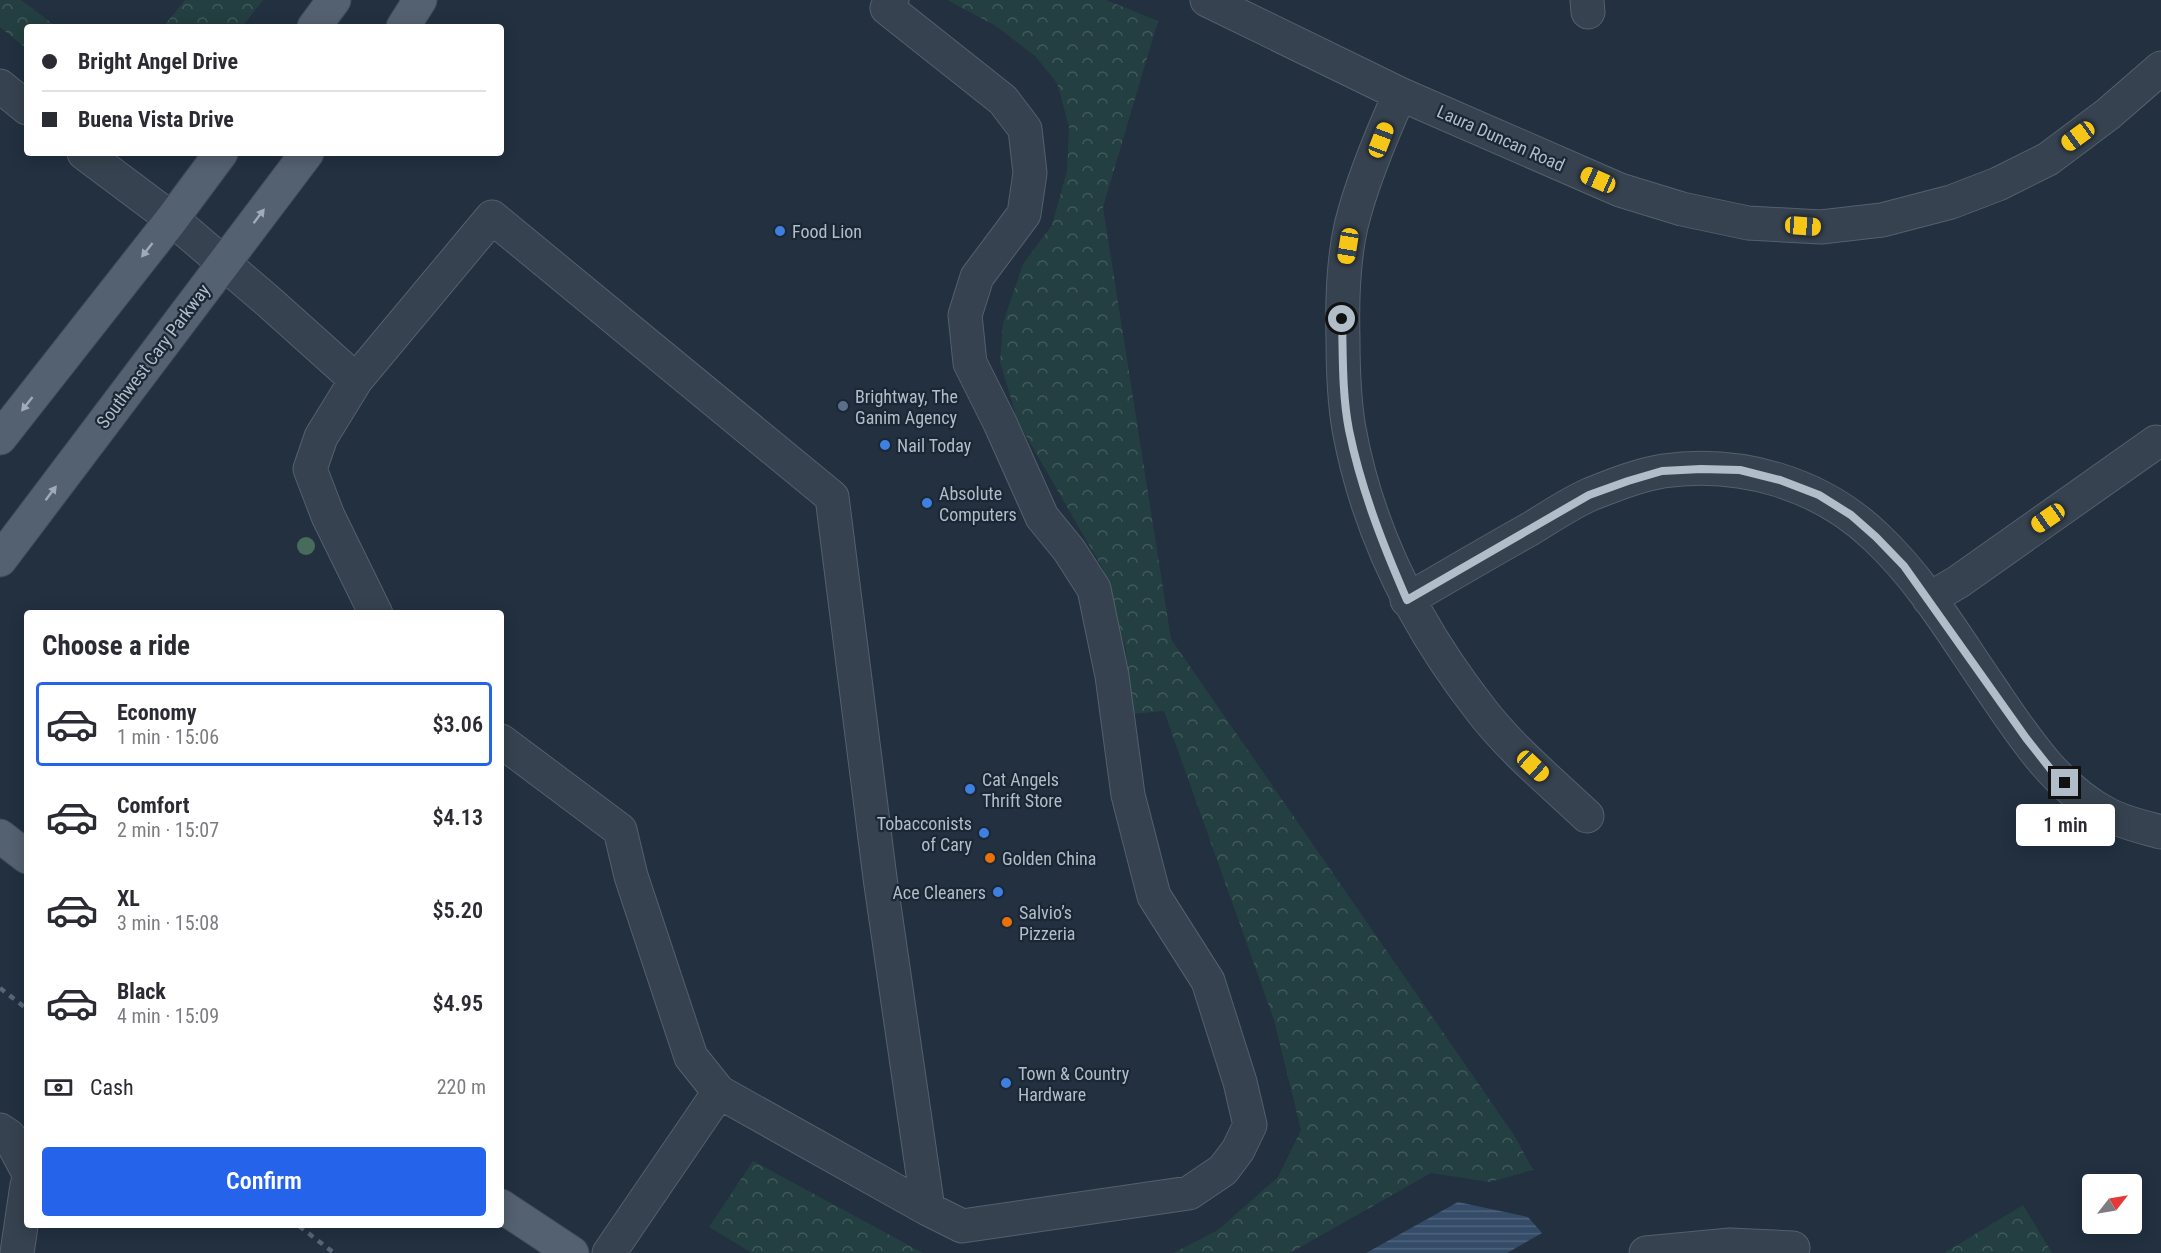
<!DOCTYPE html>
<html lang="en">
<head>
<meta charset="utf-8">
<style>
	:root { --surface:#fff; --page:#f7f7f7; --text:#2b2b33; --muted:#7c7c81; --line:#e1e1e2; --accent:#2563eb }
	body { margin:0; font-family:"Roboto Condensed",sans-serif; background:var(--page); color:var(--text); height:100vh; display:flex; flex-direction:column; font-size:22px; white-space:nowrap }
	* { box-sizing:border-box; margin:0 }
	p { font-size:20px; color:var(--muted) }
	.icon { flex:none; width:33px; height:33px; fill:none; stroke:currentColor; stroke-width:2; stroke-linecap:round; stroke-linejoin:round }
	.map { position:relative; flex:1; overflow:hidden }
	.sheet { position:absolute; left:24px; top:610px; width:480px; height:618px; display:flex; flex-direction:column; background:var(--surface); border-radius:6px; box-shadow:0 3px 15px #0003 }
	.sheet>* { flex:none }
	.banner { position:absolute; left:24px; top:24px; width:480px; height:132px; border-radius:6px; box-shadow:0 3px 15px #0003; display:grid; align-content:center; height:132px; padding:0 18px; background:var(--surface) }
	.needle { width:39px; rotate:59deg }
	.buttons { position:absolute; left:2082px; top:1174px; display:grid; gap:12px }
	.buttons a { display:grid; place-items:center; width:60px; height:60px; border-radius:6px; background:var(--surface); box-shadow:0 3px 15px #0003; font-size:30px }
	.end { position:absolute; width:27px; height:27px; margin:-14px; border:8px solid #b2bdca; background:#111; box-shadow:0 0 0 3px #111 }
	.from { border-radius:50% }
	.bubble { position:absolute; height:42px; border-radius:6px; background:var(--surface); box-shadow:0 3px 15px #0003; font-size:20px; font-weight:600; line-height:42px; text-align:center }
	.car { position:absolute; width:18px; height:36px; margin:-18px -9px; border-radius:8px; box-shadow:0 0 4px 2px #0007; background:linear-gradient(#f5c518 24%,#345 0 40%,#f5c518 0 76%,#345 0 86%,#f5c518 0) }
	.banner b { display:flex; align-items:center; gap:21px; height:57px; font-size:22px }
	.banner b+b { border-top:2px solid var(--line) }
	.banner i { width:15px; height:15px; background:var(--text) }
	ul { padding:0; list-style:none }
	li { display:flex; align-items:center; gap:18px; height:84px; margin:0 12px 9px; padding:0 6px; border:3px solid transparent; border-radius:6px }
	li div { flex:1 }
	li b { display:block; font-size:22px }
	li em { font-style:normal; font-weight:600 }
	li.current { border-color:var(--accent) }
	li>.icon { width:54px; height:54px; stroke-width:1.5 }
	h2 { padding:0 18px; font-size:27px; line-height:72px }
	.pay { display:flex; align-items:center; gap:15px; height:66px; padding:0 18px; font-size:22px }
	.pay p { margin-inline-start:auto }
	.primary-button { display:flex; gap:12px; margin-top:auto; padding:12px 18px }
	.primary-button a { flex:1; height:69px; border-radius:6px; background:var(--accent); color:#fff; font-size:24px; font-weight:600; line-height:69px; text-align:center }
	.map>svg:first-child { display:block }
	.forest { fill:url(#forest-crowns) }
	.water { fill:url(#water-rules) }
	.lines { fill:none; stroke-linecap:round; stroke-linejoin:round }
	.minor-casing { stroke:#54606d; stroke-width:35 }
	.major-casing { stroke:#3f4b58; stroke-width:35 }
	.minor { stroke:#36424f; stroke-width:33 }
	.major { stroke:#546170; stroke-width:33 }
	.rail { stroke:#576677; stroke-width:4.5; stroke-dasharray:6 6; stroke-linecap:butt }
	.tree { fill:#486c5b }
	.oneway { fill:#9fabb8 }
	.route { stroke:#b2bdca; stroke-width:8 }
	.shop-dot { fill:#3f7fe0; stroke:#1b2734; stroke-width:2 }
	.service-dot { fill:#5c6f8a; stroke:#1b2734; stroke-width:2 }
	.food-dot { fill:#e8710a; stroke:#1b2734; stroke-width:2 }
	.labels { text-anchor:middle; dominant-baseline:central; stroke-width:4.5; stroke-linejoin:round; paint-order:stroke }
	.street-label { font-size:18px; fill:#b2bdca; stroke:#1b2734 }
	.poi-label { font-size:18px; fill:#b2bdca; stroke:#1b2734; text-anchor:start }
</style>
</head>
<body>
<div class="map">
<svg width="2161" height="1253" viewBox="0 0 2161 1253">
	<defs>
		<pattern id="forest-crowns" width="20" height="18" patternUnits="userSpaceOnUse" patternTransform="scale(1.5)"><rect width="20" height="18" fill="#243f41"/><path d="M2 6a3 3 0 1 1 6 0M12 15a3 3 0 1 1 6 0" fill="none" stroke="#41595b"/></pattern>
		<pattern id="water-rules" width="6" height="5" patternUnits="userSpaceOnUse" patternTransform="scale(1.5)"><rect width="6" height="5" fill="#344c68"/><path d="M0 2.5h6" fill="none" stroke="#4f647c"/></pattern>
	</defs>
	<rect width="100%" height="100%" fill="#223040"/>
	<!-- forest -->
	<path class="forest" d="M0,0H21L57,27H27V49L0,27Z
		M185,0H263L242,27H163Z
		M947,0H1106L1158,21L1103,207L1171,639L1514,1135L1533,1170L1490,1182L1431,1173L1290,1253H1173L1218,1230L1278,1177L1301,1130L1274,1020L1164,711L1132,714L1126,650L1103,569L1018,422L1000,362L1003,323L1023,264L1052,225L1067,171L1069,127L1057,83L1035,56L996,26Z
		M753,1161L923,1253H752L709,1227Z
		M2023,1205L2052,1253H1944Z"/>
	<!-- water -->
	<path class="water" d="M1458,1202L1528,1217L1542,1233L1507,1253H1366Z"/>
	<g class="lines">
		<!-- minor casing -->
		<g class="minor-casing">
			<path id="minor" d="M892,0L887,8L1003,100L1025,129L1030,173L1024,214L977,277L965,315L970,363L1000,423L1042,517L1069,550L1094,589L1112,676L1128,795L1154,896L1208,981L1240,1082L1250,1125L1238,1150L1223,1170L1189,1193L962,1226L928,1209
				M1207,0L1400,94L1620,190L1682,209L1748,223L1821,227L1882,220L1951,202L1998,184L2048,159L2108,114L2161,68
				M1587,0L1588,12
				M0,86L27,108
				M1400,94C1381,136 1362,181 1351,226C1343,262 1342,302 1343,339C1343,369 1344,400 1349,429C1368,533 1417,628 1481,710C1511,749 1551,782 1587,816
				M84,153L172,219L268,301L356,380L321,437L310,469L328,516L376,614
				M356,380L492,217L832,497L880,878L928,1209L719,1092L691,1057L631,876L620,830L501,741
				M1929,599L1958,582L2156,442
				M1407,600C1448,576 1489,552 1530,529C1550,517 1570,503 1591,494C1614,485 1639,475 1663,471C1740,460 1820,483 1876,537C1922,580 1955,636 1990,687C2022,734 2055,787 2107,814C2124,823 2143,827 2161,832
				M0,1130L9,1136L27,1170
				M17,1253L27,1185
				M609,1253L719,1092
				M1646,1253L1730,1245L1793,1248"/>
		</g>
		<!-- major casing -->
		<g class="major-casing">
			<path id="major" d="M314,27L334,0
				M403,27L420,0
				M0,438L172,219L221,153
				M0,560L307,153
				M0,836L27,857
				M501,1206L572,1253"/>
		</g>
		<!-- minor -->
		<use href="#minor" class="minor"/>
		<!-- major -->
		<use href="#major" class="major"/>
		<!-- rail -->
		<path class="rail" d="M0,988L27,1009
			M299,1226L334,1253"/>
	</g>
	<!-- trees -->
	<circle class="tree" cx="306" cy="546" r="9"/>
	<!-- one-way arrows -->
	<defs><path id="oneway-solid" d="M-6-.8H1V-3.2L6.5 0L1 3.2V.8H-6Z" transform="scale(1.5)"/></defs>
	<g class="oneway">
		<use href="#oneway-solid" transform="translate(259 216) rotate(-53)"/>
		<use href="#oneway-solid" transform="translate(147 250) rotate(128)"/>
		<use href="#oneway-solid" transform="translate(27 404) rotate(128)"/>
		<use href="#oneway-solid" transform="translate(51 493) rotate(-53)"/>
	</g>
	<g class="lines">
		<!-- route -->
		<path class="route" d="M1342,319C1343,356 1342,394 1349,430C1361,489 1383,545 1407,600L1589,495L1628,481L1662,471L1701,469L1740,470L1780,480L1819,495L1851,515L1876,537L1904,566L2026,738L2052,771L2065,783"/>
	</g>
	<!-- markers -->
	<g class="shop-dot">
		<circle cx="780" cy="231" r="6"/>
		<circle cx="885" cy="445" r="6"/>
		<circle cx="927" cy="503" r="6"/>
		<circle cx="970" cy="789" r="6"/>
		<circle cx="984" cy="833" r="6"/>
		<circle cx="998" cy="892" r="6"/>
		<circle cx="1006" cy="1083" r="6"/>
	</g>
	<circle class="service-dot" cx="843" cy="406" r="6"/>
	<g class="food-dot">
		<circle cx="990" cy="858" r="6"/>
		<circle cx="1007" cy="922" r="6"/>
	</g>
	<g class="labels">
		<!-- street labels -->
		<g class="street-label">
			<text transform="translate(1501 138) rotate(24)">Laura Duncan Road</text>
			<text transform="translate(153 356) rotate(-53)">Southwest Cary Parkway</text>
		</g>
		<!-- poi labels -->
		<g class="poi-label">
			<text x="792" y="231">Food Lion</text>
			<text x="855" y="396">Brightway, The<tspan x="855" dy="21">Ganim Agency</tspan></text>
			<text x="897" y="445">Nail Today</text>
			<text x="939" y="493">Absolute<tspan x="939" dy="21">Computers</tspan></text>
			<text x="982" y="779">Cat Angels<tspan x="982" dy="21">Thrift Store</tspan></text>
			<text x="972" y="823" text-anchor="end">Tobacconists<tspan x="972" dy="21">of Cary</tspan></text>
			<text x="1002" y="858">Golden China</text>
			<text x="986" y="892" text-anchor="end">Ace Cleaners</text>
			<text x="1019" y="912">Salvio’s<tspan x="1019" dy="21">Pizzeria</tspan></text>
			<text x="1018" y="1073">Town &amp; Country<tspan x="1018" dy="21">Hardware</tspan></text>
		</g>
	</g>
</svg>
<div class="buttons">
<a><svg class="needle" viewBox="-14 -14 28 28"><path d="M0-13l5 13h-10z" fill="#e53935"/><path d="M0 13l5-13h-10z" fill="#7c7c81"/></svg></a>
</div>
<i class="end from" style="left:1342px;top:319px"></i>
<i class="end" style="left:2065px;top:783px"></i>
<div class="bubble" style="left:2016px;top:804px;width:99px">1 min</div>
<i class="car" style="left:2078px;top:136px;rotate:234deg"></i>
<i class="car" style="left:1381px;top:140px;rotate:21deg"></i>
<i class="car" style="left:1598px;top:180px;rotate:294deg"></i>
<i class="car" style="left:1803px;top:226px;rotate:94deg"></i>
<i class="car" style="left:1348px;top:246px;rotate:189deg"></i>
<i class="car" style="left:2048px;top:518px;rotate:235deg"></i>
<i class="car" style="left:1533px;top:766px;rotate:133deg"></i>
<div class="banner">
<b><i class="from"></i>Bright Angel Drive</b>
<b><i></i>Buena Vista Drive</b>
</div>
<section class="sheet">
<h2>Choose a ride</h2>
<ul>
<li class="current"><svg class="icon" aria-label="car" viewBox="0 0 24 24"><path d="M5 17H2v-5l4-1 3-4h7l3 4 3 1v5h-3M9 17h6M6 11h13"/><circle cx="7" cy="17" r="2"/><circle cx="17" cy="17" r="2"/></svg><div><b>Economy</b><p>1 min · 15:06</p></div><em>$3.06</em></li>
<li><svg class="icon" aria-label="car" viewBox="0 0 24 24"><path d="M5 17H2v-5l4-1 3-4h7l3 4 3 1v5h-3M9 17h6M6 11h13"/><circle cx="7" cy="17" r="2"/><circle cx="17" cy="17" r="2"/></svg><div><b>Comfort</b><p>2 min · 15:07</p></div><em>$4.13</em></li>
<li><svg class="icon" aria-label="car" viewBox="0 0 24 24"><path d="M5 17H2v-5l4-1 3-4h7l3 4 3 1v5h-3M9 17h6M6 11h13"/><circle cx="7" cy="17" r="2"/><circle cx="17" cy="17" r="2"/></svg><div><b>XL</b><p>3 min · 15:08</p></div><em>$5.20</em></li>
<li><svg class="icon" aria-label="car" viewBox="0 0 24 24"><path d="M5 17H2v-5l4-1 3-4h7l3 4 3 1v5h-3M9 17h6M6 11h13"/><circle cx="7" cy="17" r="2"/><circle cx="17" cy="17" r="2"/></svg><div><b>Black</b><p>4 min · 15:09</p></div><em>$4.95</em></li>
</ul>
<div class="pay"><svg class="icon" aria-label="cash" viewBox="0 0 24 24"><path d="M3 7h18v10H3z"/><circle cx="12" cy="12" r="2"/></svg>Cash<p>220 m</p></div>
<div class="primary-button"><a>Confirm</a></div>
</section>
</div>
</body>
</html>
